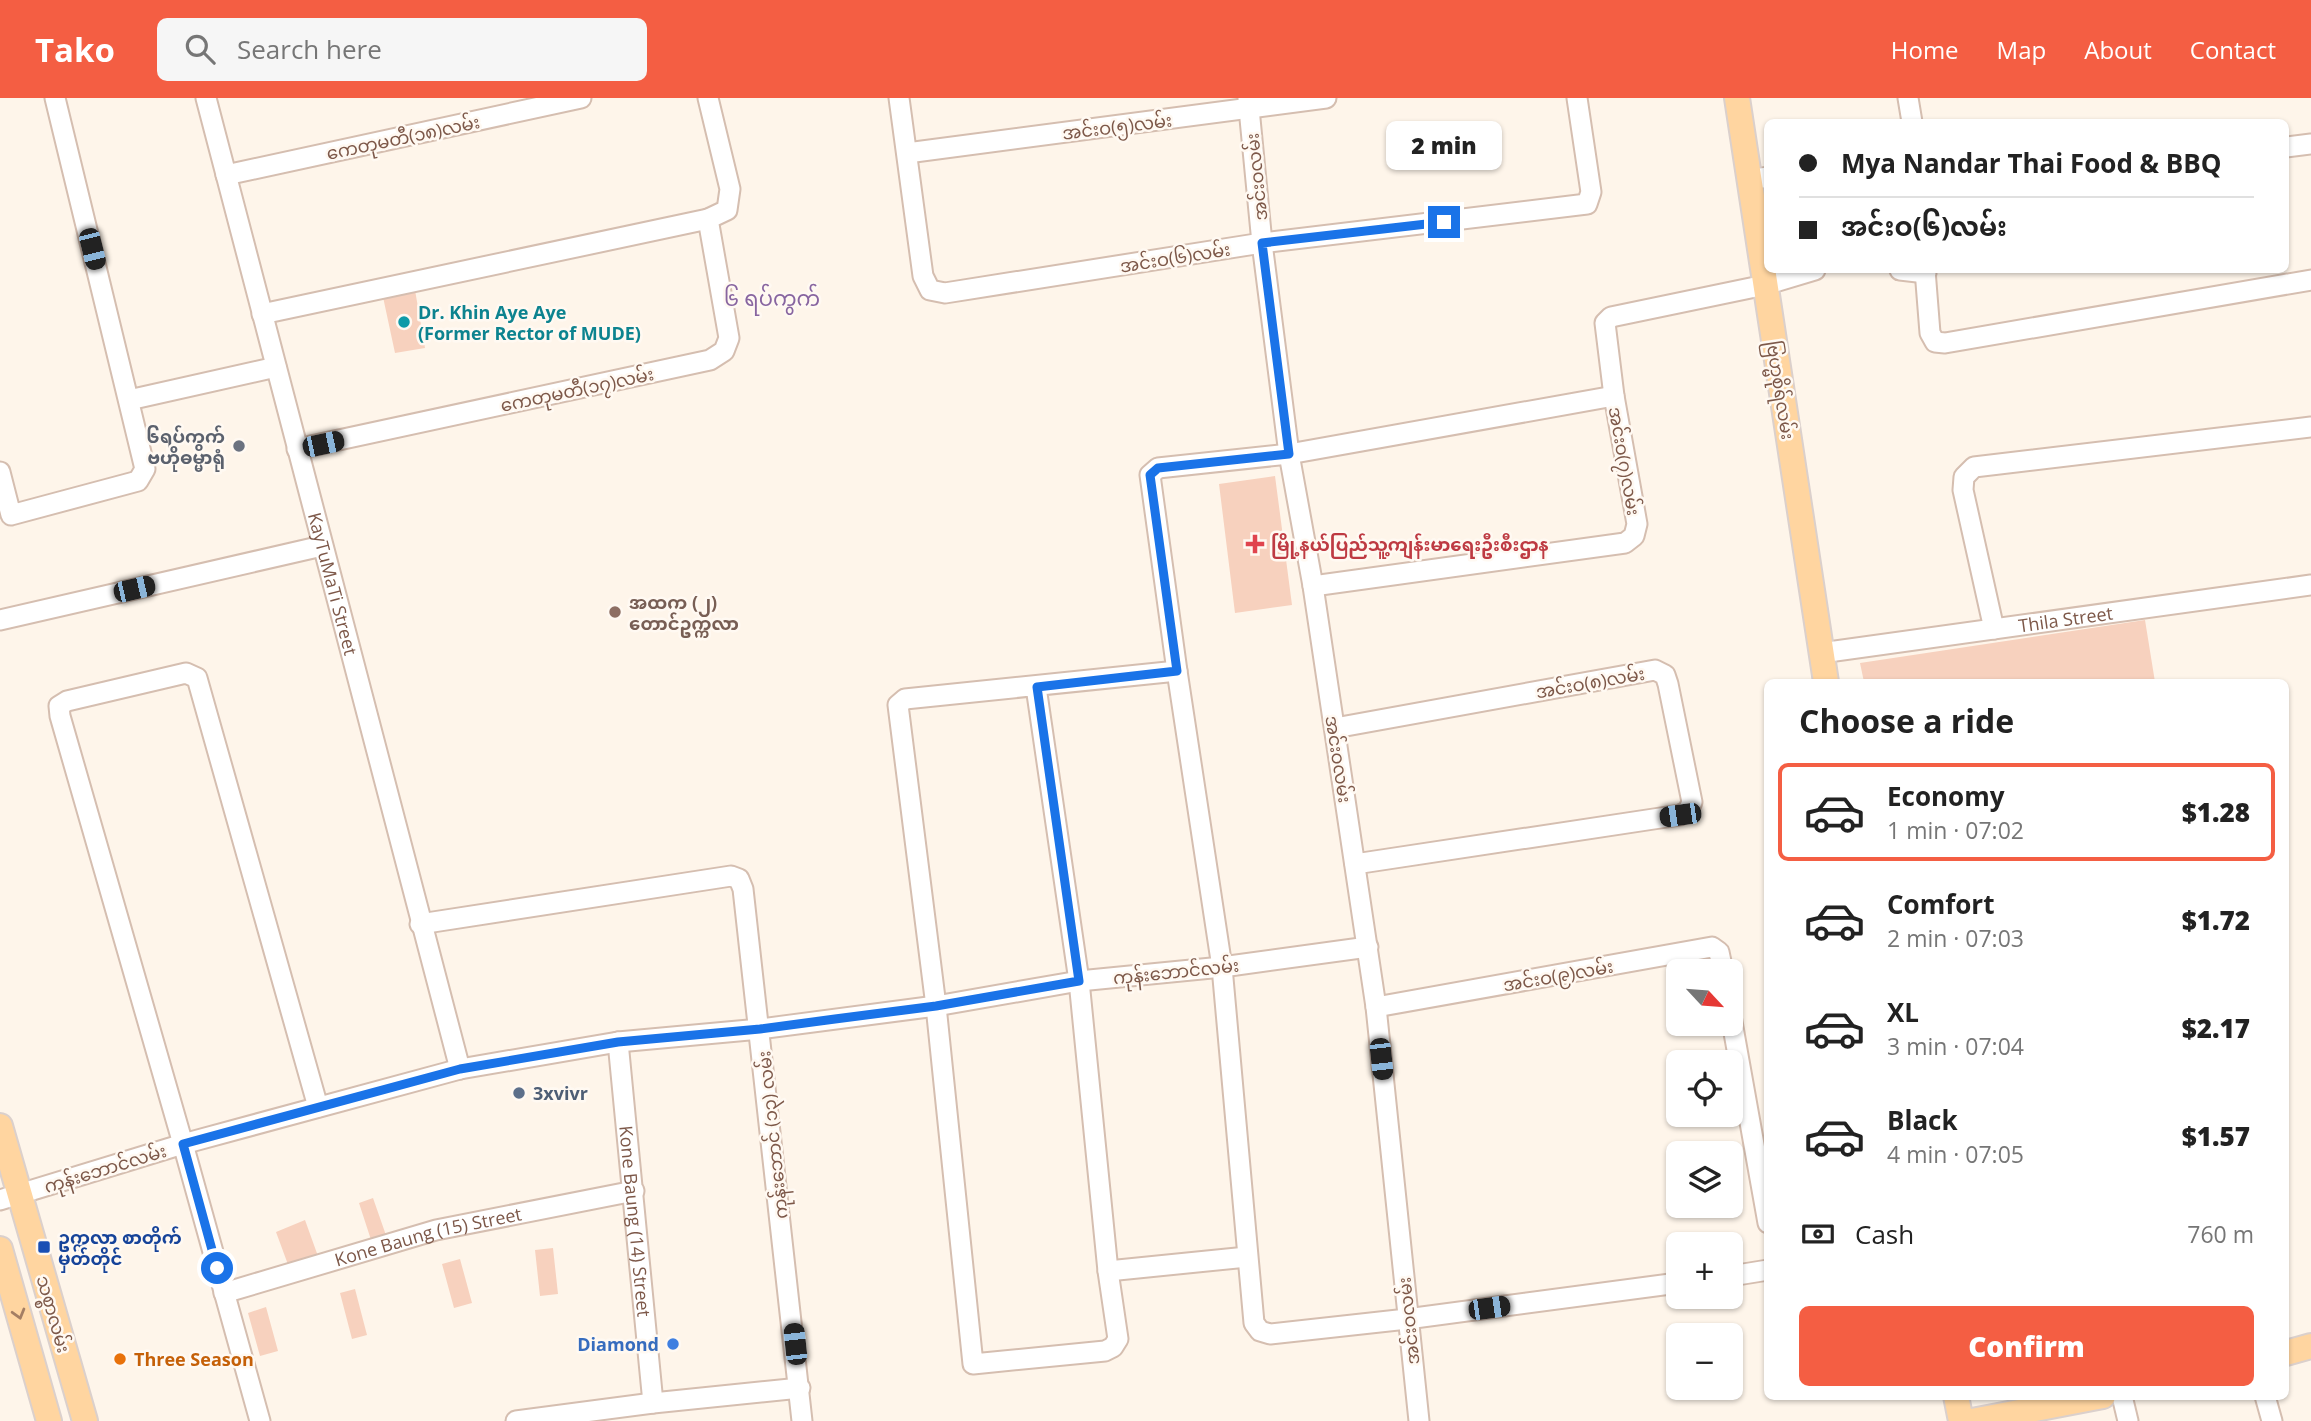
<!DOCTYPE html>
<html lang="en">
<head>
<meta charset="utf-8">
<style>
	:root { --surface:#fff; --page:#f6f6f6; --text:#222; --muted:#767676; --line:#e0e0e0; --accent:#f45e43 }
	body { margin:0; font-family:"Open Sans","Noto Sans Myanmar",sans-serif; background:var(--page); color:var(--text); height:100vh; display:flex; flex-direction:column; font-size:26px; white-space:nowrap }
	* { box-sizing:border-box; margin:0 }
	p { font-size:23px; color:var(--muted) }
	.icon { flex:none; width:38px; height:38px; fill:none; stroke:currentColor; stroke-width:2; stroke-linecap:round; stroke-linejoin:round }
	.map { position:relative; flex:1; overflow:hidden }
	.drawer { position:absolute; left:1764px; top:581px; width:525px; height:721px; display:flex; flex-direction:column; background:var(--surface); border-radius:10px; box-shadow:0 2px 5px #0004 }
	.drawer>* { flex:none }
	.hud { position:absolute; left:1764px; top:21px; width:525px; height:154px; border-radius:10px; box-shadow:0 2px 5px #0004; display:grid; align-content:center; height:154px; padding:0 35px; background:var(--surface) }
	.needle { width:46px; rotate:116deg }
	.tools { position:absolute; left:1666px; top:861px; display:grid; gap:14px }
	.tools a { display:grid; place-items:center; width:77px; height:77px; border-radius:10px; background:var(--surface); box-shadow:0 2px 5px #0004; font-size:35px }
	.end { position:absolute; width:32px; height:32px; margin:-16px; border:9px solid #1a73e8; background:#fff; box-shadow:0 0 0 4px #fff }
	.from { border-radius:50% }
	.bubble { position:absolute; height:49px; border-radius:10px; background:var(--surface); box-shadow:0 2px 5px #0004; font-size:23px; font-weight:800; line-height:49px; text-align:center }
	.car { position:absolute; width:21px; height:42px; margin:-21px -10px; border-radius:9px; box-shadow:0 0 5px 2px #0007; background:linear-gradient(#222 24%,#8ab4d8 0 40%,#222 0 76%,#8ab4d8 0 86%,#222 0) }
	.hud b { display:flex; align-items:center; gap:24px; height:66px; font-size:26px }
	.hud b+b { border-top:2px solid var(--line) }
	.hud i { width:18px; height:18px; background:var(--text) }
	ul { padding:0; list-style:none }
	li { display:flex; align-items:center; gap:21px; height:98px; margin:0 14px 10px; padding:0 21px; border:4px solid transparent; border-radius:10px }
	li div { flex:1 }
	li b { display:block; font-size:26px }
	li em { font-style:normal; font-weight:800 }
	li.active { border-color:var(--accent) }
	li>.icon { width:63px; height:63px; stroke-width:1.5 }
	h2 { padding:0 35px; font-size:32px; line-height:84px }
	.pay { display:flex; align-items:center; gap:18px; height:77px; padding:0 35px; font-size:26px }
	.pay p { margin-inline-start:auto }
	.primary-button { display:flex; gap:14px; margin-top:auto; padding:14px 35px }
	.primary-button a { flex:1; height:80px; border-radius:10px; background:var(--accent); color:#fff; font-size:28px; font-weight:800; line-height:80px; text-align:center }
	header { display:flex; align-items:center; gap:42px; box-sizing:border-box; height:98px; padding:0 35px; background:var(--accent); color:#fff }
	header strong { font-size:33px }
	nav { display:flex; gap:38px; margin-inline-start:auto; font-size:24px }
	.search { width:490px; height:63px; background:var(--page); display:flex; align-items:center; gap:18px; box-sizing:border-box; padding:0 24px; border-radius:10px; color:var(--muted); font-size:26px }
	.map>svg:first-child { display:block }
	.building { fill:#f7d1be }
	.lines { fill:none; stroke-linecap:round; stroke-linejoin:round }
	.minor-casing { stroke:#d5beb0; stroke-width:23 }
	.major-casing { stroke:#dbd0cc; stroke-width:28 }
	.minor { stroke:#fff; stroke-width:19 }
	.major { stroke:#ffd5a0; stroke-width:24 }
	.oneway { stroke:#a47e63 }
	.route { stroke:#1a73e8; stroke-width:9 }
	.culture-dot { fill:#0f9aa8; stroke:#fff9f2; stroke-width:2.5 }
	.worship-dot { fill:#6b7280; stroke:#fff9f2; stroke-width:2.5 }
	.health-dot { fill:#e0444e; stroke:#fff9f2; stroke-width:2.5 }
	.education-dot { fill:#8d6e63; stroke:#fff9f2; stroke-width:2.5 }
	.service-dot { fill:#5c6f8a; stroke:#fff9f2; stroke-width:2.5 }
	.transit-dot { fill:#1a4fb4; stroke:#fff9f2; stroke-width:2.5 }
	.shop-dot { fill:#3f7fe0; stroke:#fff9f2; stroke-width:2.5 }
	.food-dot { fill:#e8710a; stroke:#fff9f2; stroke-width:2.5 }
	.labels { text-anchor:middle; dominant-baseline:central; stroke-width:5; stroke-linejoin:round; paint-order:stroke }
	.street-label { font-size:18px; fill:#7d5849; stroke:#fff9f2 }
	.culture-label { font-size:18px; font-weight:bold; fill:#0d838f; stroke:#fff9f2; text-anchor:start }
	.worship-label { font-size:18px; font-weight:bold; fill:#5b616d; stroke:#fff9f2; text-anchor:end }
	.health-label { font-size:18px; font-weight:bold; fill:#be3a42; stroke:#fff9f2; text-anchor:start }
	.education-label { font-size:18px; font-weight:bold; fill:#785e54; stroke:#fff9f2; text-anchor:start }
	.service-label { font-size:18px; font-weight:bold; fill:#4e5e75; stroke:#fff9f2; text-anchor:start }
	.transit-label { font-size:18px; font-weight:bold; fill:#164399; stroke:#fff9f2; text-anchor:start }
	.shop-label { font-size:18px; font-weight:bold; fill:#366cbe; stroke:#fff9f2; text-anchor:end }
	.food-label { font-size:18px; font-weight:bold; fill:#c56008; stroke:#fff9f2; text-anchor:start }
	.quarter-label { font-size:21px; fill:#8865a0; stroke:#fff9f2 }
</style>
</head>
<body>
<header>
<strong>Tako</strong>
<div class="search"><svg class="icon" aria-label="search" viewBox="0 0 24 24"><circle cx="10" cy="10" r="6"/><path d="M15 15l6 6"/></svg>Search here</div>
<nav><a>Home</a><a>Map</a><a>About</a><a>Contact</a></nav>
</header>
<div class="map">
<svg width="2311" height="1323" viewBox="0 0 2311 1323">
	<rect width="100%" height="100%" fill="#fef5ea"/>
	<!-- building -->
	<path class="building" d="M415,192L425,250L395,255L383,199Z
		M1275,378L1292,507L1235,515L1219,386Z
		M2145,522L2155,584H1864L1860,565Z
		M373,1100L388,1143L373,1148L359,1105Z
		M305,1122L319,1161L290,1172L276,1134Z
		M553,1150L558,1196L540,1198L535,1152Z
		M460,1161L472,1205L454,1210L442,1166Z
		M355,1191L367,1237L352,1241L340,1195Z
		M266,1209L278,1253L260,1258L248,1215Z"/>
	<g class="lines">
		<!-- minor casing -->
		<g class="minor-casing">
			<g id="minor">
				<path id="s1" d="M206,0L460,971"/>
				<path d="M899,0L923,178L930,192L945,195L1262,145L1587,106L1591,94L1577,0"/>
				<path d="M1248,0L1262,145L1289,356L1313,488L1376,909L1419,1323"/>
				<path d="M1908,0L1912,24"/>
				<path d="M2286,49L2311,46"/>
				<path d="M907,55L1326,0"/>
				<path d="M226,77L581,0"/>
				<path d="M1749,82L1768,79"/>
				<path d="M1900,172L1926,175"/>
				<path d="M1925,172L1930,235L1935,244L1945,245L2311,182"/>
				<path d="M262,216L708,121"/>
				<path d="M1614,298L1289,356L1158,370L1150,377L1177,573L1222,869L1254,1225L1260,1233L1270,1236L1407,1221L1678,1185"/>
				<path d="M129,302L276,269"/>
				<path d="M297,351L710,262L724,253L729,240L708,121L727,112L730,91L708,0"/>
				<path d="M0,374L11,417L138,383L145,371L55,0"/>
				<path d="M1313,488L1625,445L1634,438L1637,426L1614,298L1605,225L1611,219L1765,187L1815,172"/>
				<path d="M0,522L322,448"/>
				<path d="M1994,531L1963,392L1964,379L1974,369L2311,329"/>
				<path id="s2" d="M1821,555L2311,487"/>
				<path d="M1036,589L1079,883L1108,1173L1118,1241L1113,1249L1105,1253L973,1266L936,908L898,607L905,601L1177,573"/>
				<path d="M1335,630L1655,572L1665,577L1668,586L1692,704L1688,713L1680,717L1355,766"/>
				<path d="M420,826L731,778L739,781L743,791L802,1323"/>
				<path d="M1376,909L1712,849L1719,854L1723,873"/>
				<path d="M1731,918L1768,1125"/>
				<path id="s3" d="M618,944L653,1305"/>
				<path d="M0,1102L183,1046L460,971L618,944L760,931L936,908L1079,883L1222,869L1368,849"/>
				<path d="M1108,1173L1247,1159"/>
				<path d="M1731,1178L1768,1172"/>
				<path id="s4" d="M224,1195L436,1132L634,1093"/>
				<path d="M2122,1298L2128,1323"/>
				<path d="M2265,1298L2272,1323"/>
				<path d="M260,1323L183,1046L60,618L59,608L67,603L186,575L197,580L318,1009"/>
				<path d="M516,1323L653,1305L800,1290"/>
			</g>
		</g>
		<!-- major casing -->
		<g class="major-casing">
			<path id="major" d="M1737,0L1826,584
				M0,1028L85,1323
				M0,1151L49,1323
				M2286,1255L2311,1248
				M1956,1298L1961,1323
				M1972,1323L2103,1298"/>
		</g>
		<!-- minor -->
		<use href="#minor" class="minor"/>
		<!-- major -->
		<use href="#major" class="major"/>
	</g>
	<!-- one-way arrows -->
	<defs><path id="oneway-chevron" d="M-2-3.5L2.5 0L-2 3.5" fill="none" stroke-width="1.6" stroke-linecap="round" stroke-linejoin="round" transform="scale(1.75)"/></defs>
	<use class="oneway" href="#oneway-chevron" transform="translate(19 1216) rotate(74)"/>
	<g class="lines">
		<!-- route -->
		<path class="route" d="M217,1170L183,1046L460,971L618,944L760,931L835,921L936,908L1079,883L1037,589L1177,573L1150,377L1158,370L1289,356L1262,145L1444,124"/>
	</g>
	<!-- markers -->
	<circle class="culture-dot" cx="404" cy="224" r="7"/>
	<circle class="worship-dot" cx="239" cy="348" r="7"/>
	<path class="health-dot" d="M1251.5 435.5h7v7h7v7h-7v7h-7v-7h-7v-7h7z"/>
	<circle class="education-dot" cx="615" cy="514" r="7"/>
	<circle class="service-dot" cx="519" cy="995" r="7"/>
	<rect class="transit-dot" x="37" y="1142" width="14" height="14" rx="3.5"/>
	<circle class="shop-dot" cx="673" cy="1246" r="7"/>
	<circle class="food-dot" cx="120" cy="1261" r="7"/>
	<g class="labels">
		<!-- street labels -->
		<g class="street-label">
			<text transform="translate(1117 28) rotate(-7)">အင်းဝ(၅)လမ်း</text>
			<text transform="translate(403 39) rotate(-12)">ကေတုမတီ(၁၈)လမ်း</text>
			<text transform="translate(1256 79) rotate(-96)">အင်းဝလမ်း</text>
			<text transform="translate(1175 159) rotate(-9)">အင်းဝ(၆)လမ်း</text>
			<text transform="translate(577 291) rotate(-12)">ကေတုမတီ(၁၇)လမ်း</text>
			<text transform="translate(1781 292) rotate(81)">ဗြဟ္မစိုရ်လမ်း</text>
			<text transform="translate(1625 363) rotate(80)">အင်းဝ(၇)လမ်း</text>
			<text stroke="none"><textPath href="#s1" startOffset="502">KayTuMaTi Street</textPath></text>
			<text stroke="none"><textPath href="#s2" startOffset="247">Thila Street</textPath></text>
			<text transform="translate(1590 584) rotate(-10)">အင်းဝ(၈)လမ်း</text>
			<text transform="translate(1339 661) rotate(81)">အင်းဝလမ်း</text>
			<text transform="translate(1176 873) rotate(-6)">ကုန်းဘောင်လမ်း</text>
			<text transform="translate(1558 877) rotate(-10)">အင်းဝ(၉)လမ်း</text>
			<text transform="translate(772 1037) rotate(-96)">ကုန်းဘောင် (၁၃) လမ်း</text>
			<text transform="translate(105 1070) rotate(-17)">ကုန်းဘောင်လမ်း</text>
			<text stroke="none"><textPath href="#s3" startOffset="180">Kone Baung (14) Street</textPath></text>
			<text stroke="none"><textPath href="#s4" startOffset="212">Kone Baung (15) Street</textPath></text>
			<text transform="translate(54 1216) rotate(74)">သစ္စာလမ်း</text>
			<text transform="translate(1408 1223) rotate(-96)">အင်းဝလမ်း</text>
		</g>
		<!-- culture labels -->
		<g class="culture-label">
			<text x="418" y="214">Dr. Khin Aye Aye<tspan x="418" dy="21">(Former Rector of MUDE)</tspan></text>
		</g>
		<!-- worship labels -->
		<g class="worship-label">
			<text x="225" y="338">၆ရပ်ကွက်<tspan x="225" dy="21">ဗဟိုဓမ္မာရုံ</tspan></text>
		</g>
		<!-- health labels -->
		<g class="health-label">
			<text x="1271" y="446">မြို့နယ်ပြည်သူ့ကျန်းမာရေးဦးစီးဌာန</text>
		</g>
		<!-- education labels -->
		<g class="education-label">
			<text x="629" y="504">အထက (၂)<tspan x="629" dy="21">တောင်ဥက္ကလာ</tspan></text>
		</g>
		<!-- service labels -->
		<g class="service-label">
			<text x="533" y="995">3xvivr</text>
		</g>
		<!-- transit labels -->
		<g class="transit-label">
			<text x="58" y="1139">ဥက္ကလာ စာတိုက်<tspan x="58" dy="21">မှတ်တိုင်</tspan></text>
		</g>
		<!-- shop labels -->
		<g class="shop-label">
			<text x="659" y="1246">Diamond</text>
		</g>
		<!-- food labels -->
		<g class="food-label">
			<text x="134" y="1261">Three Season</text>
		</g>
		<!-- quarter labels -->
		<g class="quarter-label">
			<text x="772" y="200">၆ ရပ်ကွက်</text>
		</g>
	</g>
</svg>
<div class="tools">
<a><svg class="needle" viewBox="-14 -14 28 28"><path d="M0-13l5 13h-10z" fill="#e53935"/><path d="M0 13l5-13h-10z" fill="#767676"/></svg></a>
<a><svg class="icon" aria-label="locate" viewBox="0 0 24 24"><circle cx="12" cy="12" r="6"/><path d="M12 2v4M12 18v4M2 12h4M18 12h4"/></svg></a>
<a><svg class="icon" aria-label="layers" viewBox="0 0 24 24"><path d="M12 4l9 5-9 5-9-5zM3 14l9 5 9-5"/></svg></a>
<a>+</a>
<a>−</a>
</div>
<i class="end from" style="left:217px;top:1170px"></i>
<i class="end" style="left:1444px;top:124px"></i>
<div class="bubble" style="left:1386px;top:23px;width:116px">2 min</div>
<i class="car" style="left:92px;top:151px;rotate:166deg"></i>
<i class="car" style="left:323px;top:346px;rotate:78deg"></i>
<i class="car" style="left:134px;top:491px;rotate:77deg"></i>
<i class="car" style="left:1680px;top:717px;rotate:262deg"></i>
<i class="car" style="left:1381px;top:961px;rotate:174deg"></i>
<i class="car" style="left:1489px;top:1210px;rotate:82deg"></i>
<i class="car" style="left:795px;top:1246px;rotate:354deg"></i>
<div class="hud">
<b><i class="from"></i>Mya Nandar Thai Food &amp; BBQ</b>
<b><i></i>အင်းဝ(၆)လမ်း</b>
</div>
<section class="drawer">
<h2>Choose a ride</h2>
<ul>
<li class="active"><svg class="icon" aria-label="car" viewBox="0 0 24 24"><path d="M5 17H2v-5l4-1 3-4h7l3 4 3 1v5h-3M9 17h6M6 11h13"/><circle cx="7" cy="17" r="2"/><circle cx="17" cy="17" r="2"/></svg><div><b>Economy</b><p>1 min · 07:02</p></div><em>$1.28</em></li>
<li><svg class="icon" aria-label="car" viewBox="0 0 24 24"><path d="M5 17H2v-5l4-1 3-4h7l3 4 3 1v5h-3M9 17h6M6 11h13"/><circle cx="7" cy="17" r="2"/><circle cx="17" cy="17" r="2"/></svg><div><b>Comfort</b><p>2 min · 07:03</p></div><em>$1.72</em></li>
<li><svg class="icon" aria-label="car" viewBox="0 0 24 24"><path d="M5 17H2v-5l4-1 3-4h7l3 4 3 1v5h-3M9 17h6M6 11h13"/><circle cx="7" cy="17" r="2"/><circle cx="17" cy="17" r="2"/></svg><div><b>XL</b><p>3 min · 07:04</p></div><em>$2.17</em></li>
<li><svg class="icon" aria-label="car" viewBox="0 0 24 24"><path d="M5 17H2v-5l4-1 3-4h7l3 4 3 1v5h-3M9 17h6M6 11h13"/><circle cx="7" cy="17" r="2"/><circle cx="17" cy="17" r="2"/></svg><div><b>Black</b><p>4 min · 07:05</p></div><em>$1.57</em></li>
</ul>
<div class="pay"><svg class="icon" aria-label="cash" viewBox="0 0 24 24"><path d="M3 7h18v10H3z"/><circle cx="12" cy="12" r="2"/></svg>Cash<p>760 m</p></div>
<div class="primary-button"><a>Confirm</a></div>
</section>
</div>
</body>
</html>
